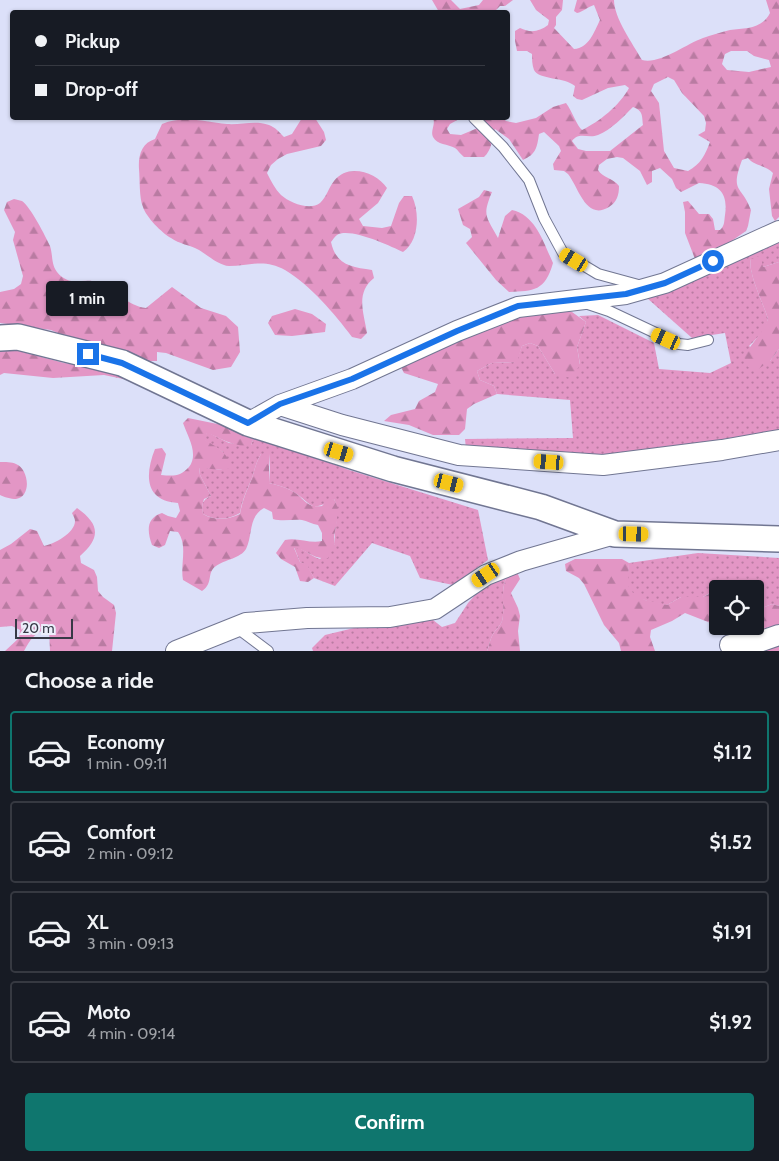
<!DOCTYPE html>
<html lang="en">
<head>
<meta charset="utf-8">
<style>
	:root { --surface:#171b24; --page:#242831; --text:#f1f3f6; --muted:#9ea1a6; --line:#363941; --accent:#0f766e }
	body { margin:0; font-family:Cabin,sans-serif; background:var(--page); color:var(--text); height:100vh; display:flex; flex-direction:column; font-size:19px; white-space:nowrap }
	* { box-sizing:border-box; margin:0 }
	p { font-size:16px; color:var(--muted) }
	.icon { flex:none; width:28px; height:28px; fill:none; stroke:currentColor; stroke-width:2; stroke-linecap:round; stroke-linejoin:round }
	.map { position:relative; height:651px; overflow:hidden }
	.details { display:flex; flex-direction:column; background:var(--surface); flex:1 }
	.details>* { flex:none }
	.top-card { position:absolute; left:10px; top:10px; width:500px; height:110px; border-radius:5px; box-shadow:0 1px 4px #0004; display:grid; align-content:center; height:110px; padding:0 25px; background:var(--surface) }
	.fabs { position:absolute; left:709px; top:580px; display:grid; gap:10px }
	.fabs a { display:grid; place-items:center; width:55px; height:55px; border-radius:5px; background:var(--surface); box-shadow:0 1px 4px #0004; font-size:25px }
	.scale { position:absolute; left:15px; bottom:12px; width:58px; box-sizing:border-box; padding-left:5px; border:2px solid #373946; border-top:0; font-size:14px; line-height:18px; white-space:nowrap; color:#373946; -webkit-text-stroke:4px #eceefb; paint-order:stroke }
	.end { position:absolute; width:22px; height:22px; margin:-11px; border:6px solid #1a73e8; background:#fff; box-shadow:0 0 0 2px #fff }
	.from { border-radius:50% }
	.bubble { position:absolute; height:35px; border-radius:5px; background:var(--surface); box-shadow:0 1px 4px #0004; font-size:16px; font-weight:700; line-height:35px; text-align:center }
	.car { position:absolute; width:15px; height:30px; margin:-15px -8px; border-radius:6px; box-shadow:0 0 4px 1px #0007; background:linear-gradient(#f5c518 24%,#345 0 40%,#f5c518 0 76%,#345 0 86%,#f5c518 0) }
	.top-card b { display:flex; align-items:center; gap:18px; height:48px; font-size:19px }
	.top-card b+b { border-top:1px solid var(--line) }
	.top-card i { width:12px; height:12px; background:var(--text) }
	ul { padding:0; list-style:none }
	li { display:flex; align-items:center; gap:15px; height:82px; margin:0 10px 8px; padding:0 15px; border:2px solid var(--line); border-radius:5px }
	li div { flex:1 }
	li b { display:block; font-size:19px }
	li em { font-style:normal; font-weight:700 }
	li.selected { border-color:var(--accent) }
	li>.icon { width:45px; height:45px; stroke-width:1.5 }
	h2 { padding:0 25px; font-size:22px; line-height:60px }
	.cta { display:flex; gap:10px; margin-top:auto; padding:10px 25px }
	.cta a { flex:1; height:58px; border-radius:5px; background:var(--accent); color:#fff; font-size:20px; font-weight:700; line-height:58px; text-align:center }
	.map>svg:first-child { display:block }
	.grass { fill:url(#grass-dots) }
	.forest { fill:url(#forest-firs); fill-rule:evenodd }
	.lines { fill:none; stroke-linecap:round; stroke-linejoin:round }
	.service-casing { stroke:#717692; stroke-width:12 }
	.minor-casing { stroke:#717692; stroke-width:22 }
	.tertiary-casing { stroke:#717692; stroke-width:28 }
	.service { stroke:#fff; stroke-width:10 }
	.minor { stroke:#fff; stroke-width:20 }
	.tertiary { stroke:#fff; stroke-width:25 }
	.route { stroke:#1a73e8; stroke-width:6 }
</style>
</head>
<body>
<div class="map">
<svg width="779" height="651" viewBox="0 0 779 651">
	<defs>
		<pattern id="grass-dots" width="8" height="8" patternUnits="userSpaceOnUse" patternTransform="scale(1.25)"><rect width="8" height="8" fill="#e396c5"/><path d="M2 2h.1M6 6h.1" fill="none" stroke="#b97ba2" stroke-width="1.8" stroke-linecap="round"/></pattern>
		<pattern id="forest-firs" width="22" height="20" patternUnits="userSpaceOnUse" patternTransform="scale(1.25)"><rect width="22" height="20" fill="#e396c5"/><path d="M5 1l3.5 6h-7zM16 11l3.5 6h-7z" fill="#b97ba2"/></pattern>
	</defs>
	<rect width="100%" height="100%" fill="#dce0f9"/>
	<!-- grass -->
	<path class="grass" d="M779,242V262L763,267L751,259C747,271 764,305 768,319L765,330L749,346L770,361L779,349V430L680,446L603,456L466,449L465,439L573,438L570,400L497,394L494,386L480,380L477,371L492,363L516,362L522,346L530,343L538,346L555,374L580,364L577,347L586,322L579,316L598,315L654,343L659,369L710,373L731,363L725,333L692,338L647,298L751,252Z
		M207,432L229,443L251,445L254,438L273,442L349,470L478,510L488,560L453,585L420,578L410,556L372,543L335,586L314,578L307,566L300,562L294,547C304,548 310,556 320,559L335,544C333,529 341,514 334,499C308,514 313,503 292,491C285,487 277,485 269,483L270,468L269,454H261C256,462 255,469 252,478C247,490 242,500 240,513C228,520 215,521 203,514C201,505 202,500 211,496L200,475L199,467L222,470L223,452L204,440Z
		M698,553L779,558V606L772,604L755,611V589H735L736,586L731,581L703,597H681L667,605C656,604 633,599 628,587C626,581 629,569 629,563Z
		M509,573C500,586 504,601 503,615C503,625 496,628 492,636C490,640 489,646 487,651H313L312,648L325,635L354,628L433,620L442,627L455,623L468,603L484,585Z
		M717,616L718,626C733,626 753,629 767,627L771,633L733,634L708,622Z"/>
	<!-- forest -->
	<path class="forest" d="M432,0H451L460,9L479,5L483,0H513L505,6H500L494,12H439Z
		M530,0H563L562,10L556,17V25L554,28L574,49C589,48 594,32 600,20L594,5C587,7 583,12 577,13L574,11L577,0H614C614,18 633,44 642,60C659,65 686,44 703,38C712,35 721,32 730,30C745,28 762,29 770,13L766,0H779V217L775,221L772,216L769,189L773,173C766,165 754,166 748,158L742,160C730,193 741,184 751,210L748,226L746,231L733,240L722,252L695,259L685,233V212L683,202L688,201L699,214H709L713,219L715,230H720C725,225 724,221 725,215C728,195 721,184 699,183L681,192L676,188L672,179L660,168L652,171V182L647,185L640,171L623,158L617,157L607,159L599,165L598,170C603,178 613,178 619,186C619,195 617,202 609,207C586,221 579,188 568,174L564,171L554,170L553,164L561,151L559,146L544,132L539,134C537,148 536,154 523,160L509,139L495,129C492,139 492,150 484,157H464C460,154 458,150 455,148C448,144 437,145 433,137C430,131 436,124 433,118H461L450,124L447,129L450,134L461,135L480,127L477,118H503L506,121L516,123L536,118L553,107L566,103C572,111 577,126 582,130C599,122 620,105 629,88L625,85L608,88L582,100L577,99L573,96L575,86C565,77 539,80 534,70C532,65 532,59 532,54L527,51H517L515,41V31L520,28C530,33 539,32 548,25L549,20L536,10ZM731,51H747L754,56L769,60L771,67L749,72L727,70L722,64L725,54ZM668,77L674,80L682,93L704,116L706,123L705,131L698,135L710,142C705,155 701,164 688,171L674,168L664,151L659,103L651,91L654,84ZM633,107C643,111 642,115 643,125L610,151H586L578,149L572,141C579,131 588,139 598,135C611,130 623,117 633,107Z
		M302,118H315L324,132L326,140L321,146L287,154L278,159L271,165L267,173C271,181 275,189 281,195C290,203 310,211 320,203C326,198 329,187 334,181C348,163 376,172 387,188L378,203L359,219L363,226L382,228L391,226L399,203L404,196H412C420,213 419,241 403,252C390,246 350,227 337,235C334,237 333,240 331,242C336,265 351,267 372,270L374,278C355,293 364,313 367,333L361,339L352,337C335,314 310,285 285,270C264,258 250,266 229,266C220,266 207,255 199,250C190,245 179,244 171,238C162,233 146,217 143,207C139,198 140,179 139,169C138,155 142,143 155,139L162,124C184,115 205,122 227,124C242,125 255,120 269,125C275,127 280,133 284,137L292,134Z
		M484,190L492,192C482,216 486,216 498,238L505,216L512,210C536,215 544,244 553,263C545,291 534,291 509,292L496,280L466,243L472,237L470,229L463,225L458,209L479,197Z
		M14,199C17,200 19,200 22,201C30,206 46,237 50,246C53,255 51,264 57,272C71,289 84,276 99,283C115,290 128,306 146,308L172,287L201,308L226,316L238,327L240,352L231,367L213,370L166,353L157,352V361H148L91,347L51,330L0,323V292L14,289L21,284L23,276L13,240L15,232L4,210L7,202Z
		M756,256L761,258L763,267L779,262V349L770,361L757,370L748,367L744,357C751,343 763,334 768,319C764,305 747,271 751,259Z
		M295,309L312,314L326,324L325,332L292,336L275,335L268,323L272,316Z
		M563,311L572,312L586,322L577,347L580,365L571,378L555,374L538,346L530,343L522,346L517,362L492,363L477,371L480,380L494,386L497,394L474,404L467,409L465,429L459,435H433L409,425L384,421L391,415L415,409L419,401L435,392L438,384L404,373L399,363L504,319Z
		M0,350L19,351L64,363L112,369L151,387L158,394L128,380L104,375L53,378L4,373L0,375Z
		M188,418L242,429L249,428L254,438L251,445C235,448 221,438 207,433L205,440C218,448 228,452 231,468L223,470L199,468L200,475L211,496L204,499L202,506L203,514C215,521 228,520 240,514C242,501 247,490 252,478C255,469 256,462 261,454L269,453V483C277,485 285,487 292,491C305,498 305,508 322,506L327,500L334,499L337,506V521L334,537L335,544L328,558C312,560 308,549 294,548L300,562L307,565L314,578L308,582L300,581L295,567L281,559L276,553L285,540C298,537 310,544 322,541V533L318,525C312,524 307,521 302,520C292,519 283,522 273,519L272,512L264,508C248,517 253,535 246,549C241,558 224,560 216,566C206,573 214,583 202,591L183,580C180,564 188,546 178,532L170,531L165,545L159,548L152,545C147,531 146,518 162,513L168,516L176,518L180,511L178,503C144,501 145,474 155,449L162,448L166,454L161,475C173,476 180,477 189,467C199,454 188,437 183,423Z
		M0,462C5,462 12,462 16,464C29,469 32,497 16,499C11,499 4,497 0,495Z
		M77,508C101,525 100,538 80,556L81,563L94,570L97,577L98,591L103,597L114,605L116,613L112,651H50L49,629C35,631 30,640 24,651H5L19,638L20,630L12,626L0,627V550L11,544L30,529L37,531L44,546C54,544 75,533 75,521C75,518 73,516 72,513Z
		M575,559H622L629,563L628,586L632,592L645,600L667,605L681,597H703L717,590V616L708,622L685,613L672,621L651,630L650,637L655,651H621L619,643L604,625L584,584L579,578L566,571L565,564Z
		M517,572L520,579L511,593L518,608L520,616L518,631L520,651H487C489,646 490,640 492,636C496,628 503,625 503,615C504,601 500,586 509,573Z
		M772,604L779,606V651H754L771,633L767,627L759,628L748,626H755V611Z"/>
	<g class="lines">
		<!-- service casing -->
		<g class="service-casing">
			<path id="service" d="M474,118L503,147L529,180L544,218L563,253L598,274L642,286
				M585,303L609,311L679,344L688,345L708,340
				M236,627L268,651"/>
		</g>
		<!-- minor casing -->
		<g class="minor-casing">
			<path id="minor" d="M280,405L342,425L459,455L603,465L722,450L779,440
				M248,423L280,405L352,379L457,331L518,307L626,294L665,283L779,231
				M730,645L753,644L779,635
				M176,651L246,623L307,618L390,617L435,609L486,575L521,561L615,534"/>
		</g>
		<!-- tertiary casing -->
		<g class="tertiary-casing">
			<path id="tertiary" d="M0,338L18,337L122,363L248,423L393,469L541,507L615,534L779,539"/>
		</g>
		<!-- service -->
		<use href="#service" class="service"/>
		<!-- minor -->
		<use href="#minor" class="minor"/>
		<!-- tertiary -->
		<use href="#tertiary" class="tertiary"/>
	</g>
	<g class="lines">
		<!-- route -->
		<path class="route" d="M88,354L122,363L248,423L280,404L352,379L457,331L518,306L626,294L665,283L713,261"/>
	</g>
</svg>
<div class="fabs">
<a><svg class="icon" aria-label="locate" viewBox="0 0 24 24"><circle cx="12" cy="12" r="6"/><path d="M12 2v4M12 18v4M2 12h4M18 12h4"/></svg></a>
</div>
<div class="scale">20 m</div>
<i class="end from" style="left:713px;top:261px"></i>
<i class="end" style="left:88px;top:354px"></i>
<div class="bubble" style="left:46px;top:281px;width:82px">1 min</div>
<i class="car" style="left:574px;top:260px;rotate:301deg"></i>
<i class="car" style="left:666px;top:339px;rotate:294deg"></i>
<i class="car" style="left:339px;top:452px;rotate:107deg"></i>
<i class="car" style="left:549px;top:462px;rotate:274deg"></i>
<i class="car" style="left:449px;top:483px;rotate:104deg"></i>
<i class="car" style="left:634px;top:534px;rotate:91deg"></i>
<i class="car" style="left:486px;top:575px;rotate:236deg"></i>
<div class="top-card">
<b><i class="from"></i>Pickup</b>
<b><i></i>Drop-off</b>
</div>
</div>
<section class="details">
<h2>Choose a ride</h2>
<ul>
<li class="selected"><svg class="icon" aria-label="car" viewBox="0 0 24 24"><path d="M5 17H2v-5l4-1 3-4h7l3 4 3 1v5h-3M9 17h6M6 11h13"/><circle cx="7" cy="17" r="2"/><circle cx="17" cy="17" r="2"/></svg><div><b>Economy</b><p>1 min · 09:11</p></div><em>$1.12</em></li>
<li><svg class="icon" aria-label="car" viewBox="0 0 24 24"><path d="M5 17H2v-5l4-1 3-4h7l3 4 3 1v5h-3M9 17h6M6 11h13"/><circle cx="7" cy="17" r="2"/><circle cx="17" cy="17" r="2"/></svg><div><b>Comfort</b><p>2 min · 09:12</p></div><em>$1.52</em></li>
<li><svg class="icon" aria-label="car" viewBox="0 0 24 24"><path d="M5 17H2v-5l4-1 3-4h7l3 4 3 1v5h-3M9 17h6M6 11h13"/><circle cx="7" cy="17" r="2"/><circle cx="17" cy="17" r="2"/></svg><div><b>XL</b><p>3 min · 09:13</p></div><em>$1.91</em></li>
<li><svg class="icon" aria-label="car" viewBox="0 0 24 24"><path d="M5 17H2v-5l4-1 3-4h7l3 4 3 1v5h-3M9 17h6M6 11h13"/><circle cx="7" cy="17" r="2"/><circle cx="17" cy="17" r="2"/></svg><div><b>Moto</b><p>4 min · 09:14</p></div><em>$1.92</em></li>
</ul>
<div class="cta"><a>Confirm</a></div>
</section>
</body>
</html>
